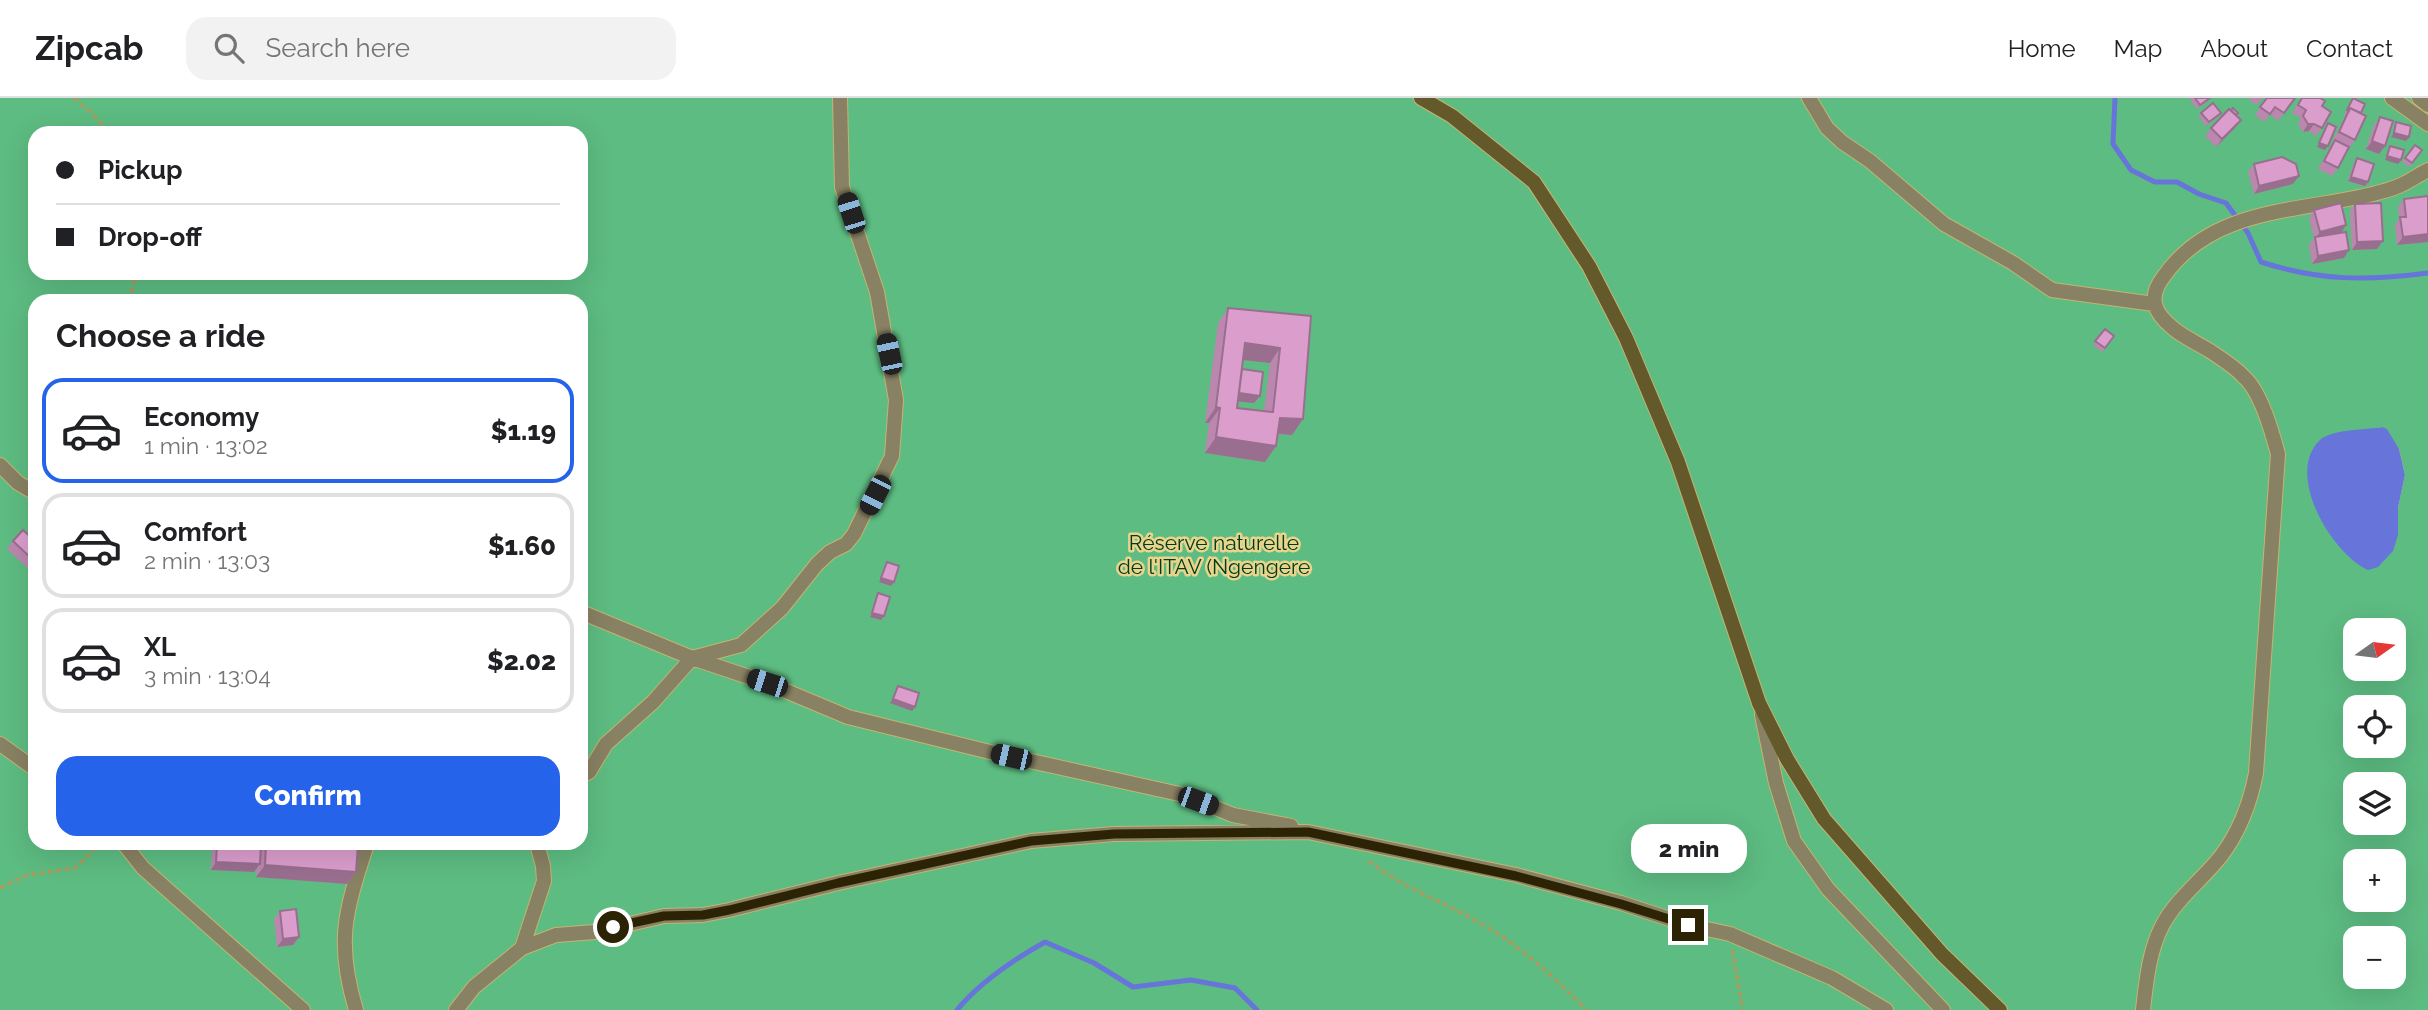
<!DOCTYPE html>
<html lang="en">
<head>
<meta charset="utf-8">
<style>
	:root { --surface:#fff; --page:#f2f2f2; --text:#202124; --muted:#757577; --line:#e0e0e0; --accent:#2563eb }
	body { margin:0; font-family:Raleway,sans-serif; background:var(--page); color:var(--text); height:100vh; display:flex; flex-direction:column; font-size:26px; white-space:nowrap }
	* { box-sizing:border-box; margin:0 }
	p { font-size:23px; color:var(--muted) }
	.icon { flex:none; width:38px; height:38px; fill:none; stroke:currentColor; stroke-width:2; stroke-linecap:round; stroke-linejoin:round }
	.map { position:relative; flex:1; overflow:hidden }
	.panel { position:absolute; left:28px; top:196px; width:560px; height:556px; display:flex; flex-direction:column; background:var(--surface); border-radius:21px; box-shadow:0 7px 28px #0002 }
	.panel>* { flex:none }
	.top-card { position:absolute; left:28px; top:28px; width:560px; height:154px; border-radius:21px; box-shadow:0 7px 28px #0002; display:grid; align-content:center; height:154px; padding:0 28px; background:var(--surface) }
	.needle { width:46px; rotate:76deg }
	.controls { position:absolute; left:2343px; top:520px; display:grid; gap:14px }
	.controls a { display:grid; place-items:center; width:63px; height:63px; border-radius:14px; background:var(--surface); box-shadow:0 7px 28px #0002; font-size:35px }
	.end { position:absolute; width:32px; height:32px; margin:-16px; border:9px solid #2b2304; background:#fff; box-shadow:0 0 0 4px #fff }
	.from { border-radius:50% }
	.bubble { position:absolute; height:49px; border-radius:21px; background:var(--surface); box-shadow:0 7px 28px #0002; font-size:23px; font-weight:800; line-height:49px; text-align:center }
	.car { position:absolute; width:21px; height:42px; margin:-21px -10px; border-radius:9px; box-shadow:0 0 5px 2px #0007; background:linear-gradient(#222 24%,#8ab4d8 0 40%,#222 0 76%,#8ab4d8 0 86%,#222 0) }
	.top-card b { display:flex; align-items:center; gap:24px; height:66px; font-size:26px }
	.top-card b+b { border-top:2px solid var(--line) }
	.top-card i { width:18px; height:18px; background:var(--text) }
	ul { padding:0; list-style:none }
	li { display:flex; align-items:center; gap:21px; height:105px; margin:0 14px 10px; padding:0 14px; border:4px solid var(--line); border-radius:21px }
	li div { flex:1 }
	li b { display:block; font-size:26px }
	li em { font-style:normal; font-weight:800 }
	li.on { border-color:var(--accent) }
	li>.icon { width:63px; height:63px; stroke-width:1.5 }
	h2 { padding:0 28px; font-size:32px; line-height:84px }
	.action { display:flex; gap:14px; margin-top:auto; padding:14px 28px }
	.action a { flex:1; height:80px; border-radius:21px; background:var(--accent); color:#fff; font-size:28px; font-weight:800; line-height:80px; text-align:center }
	header { display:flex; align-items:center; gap:42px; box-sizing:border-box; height:98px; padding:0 35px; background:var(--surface); border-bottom:2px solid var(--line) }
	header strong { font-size:33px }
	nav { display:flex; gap:38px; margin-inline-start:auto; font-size:24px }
	.search { width:490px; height:63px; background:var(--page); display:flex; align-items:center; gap:18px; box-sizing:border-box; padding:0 24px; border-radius:21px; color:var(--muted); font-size:26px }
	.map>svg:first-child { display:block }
	.green { fill:#5dbc82; fill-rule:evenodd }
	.water { fill:#6774d9 }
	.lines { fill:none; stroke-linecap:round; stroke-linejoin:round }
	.stream { stroke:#6774d9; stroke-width:5 }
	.street-casing { stroke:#c6b472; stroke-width:16 }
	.secondary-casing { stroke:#c6b472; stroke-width:16 }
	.path { stroke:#aa9a5e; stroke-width:3.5; stroke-dasharray:5 3.5; stroke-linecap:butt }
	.street { stroke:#888163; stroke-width:14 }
	.secondary { stroke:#64592b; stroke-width:14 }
	.wall { fill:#bc87af; fill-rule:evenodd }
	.shaded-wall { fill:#996e8f }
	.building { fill:#db9dcc; stroke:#996e8f; stroke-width:2; fill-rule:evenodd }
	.route { stroke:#2b2304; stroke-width:9 }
	.labels { text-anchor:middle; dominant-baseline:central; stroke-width:5; stroke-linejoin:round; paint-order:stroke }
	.park-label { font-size:21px; fill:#01391d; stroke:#e8d48a }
</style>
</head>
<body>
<header>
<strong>Zipcab</strong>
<div class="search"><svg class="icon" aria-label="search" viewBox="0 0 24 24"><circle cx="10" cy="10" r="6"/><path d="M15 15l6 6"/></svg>Search here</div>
<nav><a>Home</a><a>Map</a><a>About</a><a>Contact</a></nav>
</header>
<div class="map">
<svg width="2428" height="912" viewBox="0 0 2428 912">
	<rect width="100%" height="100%" fill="#e8d48a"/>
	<!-- green -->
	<path class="green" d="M0,0H2428V912H0ZM35,35H581V175H35ZM35,203H581V746H35ZM2382,329L2399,351L2405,377L2398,410V437L2359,333ZM2356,532H2394V570H2356ZM2356,609H2394V648H2356ZM2356,686H2394V724H2356ZM2356,763H2394V802H2356ZM2356,840H2394V878H2356Z"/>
	<!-- water -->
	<path class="water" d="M2382,329L2387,331L2399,351L2405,377L2398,410V437L2393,453L2378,469L2368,472C2332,456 2284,376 2320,342C2332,331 2366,332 2382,329Z"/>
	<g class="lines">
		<!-- stream -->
		<path class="stream" d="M2115,0L2113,46L2131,72L2155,84H2177L2199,96L2226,105L2248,135L2261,164C2320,183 2367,183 2428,175
			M957,912C981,883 1013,862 1045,844L1094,865L1133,889L1191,882L1235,890L1257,912"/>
		<!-- street casing -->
		<g class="street-casing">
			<path id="street" d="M1809,0L1827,30L1842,44L1870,63L1944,126L2013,165L2052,192L2154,206
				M2392,0L2428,26
				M2419,0L2428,7
				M0,367L18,385L35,395
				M581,514L692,560L767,585L848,619L990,654L1184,697L1233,717L1291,728
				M1762,617L1776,685L1794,743L1828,791L1943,912
				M0,646L35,671
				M581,678L589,674L606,646L653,604L692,560L741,547L782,510L817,466L830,454L846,446L854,436L892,358L896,302L877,194L842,89L840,0
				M124,746L143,770L303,912
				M522,850L544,783L543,768L537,746
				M356,912C335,842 346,812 367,746
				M456,912L474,889L522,850L556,837L595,834L664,818L703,817L729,812L838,785L1031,743L1114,736L1308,734L1516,777L1621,805L1688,827L1730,836L1832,880L1886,912
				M2143,912C2146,885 2149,853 2162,828C2176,801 2202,782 2221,758C2240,733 2250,706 2256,675L2278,356C2272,334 2261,294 2244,279C2235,269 2222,261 2210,253C2199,246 2185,240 2174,231C2154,215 2147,200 2164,178C2210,113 2288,114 2359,99C2374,96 2392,92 2405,85C2413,81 2420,76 2428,72"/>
		</g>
		<!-- secondary casing -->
		<g class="secondary-casing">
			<path id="secondary" d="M1421,0L1452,18L1534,84L1589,168L1626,240L1678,364L1759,605L1787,661L1824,721L1942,856L2000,912"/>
		</g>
		<!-- path -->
		<path class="path" d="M74,0L93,16L109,35
			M129,203L136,175
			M1369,763C1400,788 1439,802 1473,821C1518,845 1551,877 1587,912
			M0,790L27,777L75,770L100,746
			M1732,852L1743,912"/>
		<!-- street -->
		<use href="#street" class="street"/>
		<!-- secondary -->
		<use href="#secondary" class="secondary"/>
	</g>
	<!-- wall -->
	<path class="wall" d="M2189,0H2210L2207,4L2197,11Z
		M2248,0H2263L2256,7Z
		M2267,0H2295L2278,23L2270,16L2264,24L2255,17Z
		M2301,0H2320L2322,8V30L2316,38L2309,33L2303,34L2298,26L2301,20L2292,15Z
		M2353,0L2361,15L2355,42L2349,50L2348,49L2338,70L2332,78L2318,71L2334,43L2333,42L2346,17L2344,16Z
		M2201,15H2221L2218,18L2206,28L2199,19Z
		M2236,18L2235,30L2216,49L2205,38L2211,30Z
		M2380,19L2379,56L2366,51L2374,27Z
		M2415,47L2422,52L2410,69L2402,64Z
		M2357,60L2368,84L2365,88L2348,83L2354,64Z
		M2254,66L2293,86L2254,96L2248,74Z
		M2404,101L2428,144L2397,147L2395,127L2399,121L2398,109Z
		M2355,106L2377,151L2352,152L2350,113Z
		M2314,112L2346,127L2341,134L2344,160L2312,166L2309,147L2314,140L2309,120Z
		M1228,210L1311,218L1303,321L1292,337L1278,336L1276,348L1265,364L1205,355L1209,325H1205L1218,225ZM1243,262L1270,265L1264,313L1237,310L1238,303L1254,305L1260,298L1242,271Z
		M2105,231L2114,238L2102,254L2093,247Z
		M13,443H35V472L33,475L7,451Z
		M878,495L884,518L881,522L870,519L876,499Z
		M212,746H261V749L263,746H358L356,774L347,786L256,779L257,770L254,774L211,772Z
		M280,813L299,839L293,847L277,849L274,821Z"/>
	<!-- shaded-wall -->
	<path class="shaded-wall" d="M2241,22L2235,30L2216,49L2222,41Z
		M2308,26H2314L2309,33L2303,34Z
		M2394,35L2409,39L2406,43L2391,39Z
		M2372,43L2385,48L2379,56L2366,51Z
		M2319,45L2328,48L2325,52L2317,49Z
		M2387,58L2401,62L2398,66L2385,62Z
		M2299,78L2293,86L2254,96L2259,88Z
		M2351,79L2368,84L2365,88L2348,83Z
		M2346,127L2341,135L2314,142L2320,134Z
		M2428,136V144L2397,147L2403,139Z
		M2383,143L2377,151L2352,152L2357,144Z
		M2349,152L2344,160L2312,166L2318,158Z
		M1245,245L1280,250L1270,265L1234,261Z
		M1239,295L1260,298L1254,305L1233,303Z
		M1216,309L1220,310L1209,325H1205Z
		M1280,320L1303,321L1292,337L1270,335Z
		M1216,339L1276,348L1265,364L1205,355Z
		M881,480L894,484L891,488L879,484Z
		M872,515L884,518L881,522L870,519Z
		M893,601L915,609L912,613L890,605Z
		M216,764L260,766L254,774L211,772Z
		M265,767L356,774L347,786L256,779Z
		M299,839L293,847L277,849L283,841Z"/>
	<!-- building -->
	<path class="building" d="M2195,0H2210L2200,7Z
		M2267,0H2295L2284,15L2275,9L2270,16L2260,9Z
		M2302,0H2320L2325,3L2322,8L2331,14L2322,30L2314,26H2308L2303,18L2306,12L2298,7Z
		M2353,0L2365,6L2361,15L2350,10L2349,13L2347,12Z
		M2213,5L2221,15L2209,24L2201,15Z
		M2233,10L2238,15L2236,17L2231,12Z
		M2350,10L2366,18L2355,42L2339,34Z
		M2229,11L2241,22L2222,41L2211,30Z
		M2380,19L2393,23L2385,48L2372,43Z
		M2396,24L2411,28L2409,39L2394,35Z
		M2328,25L2336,29L2328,48L2319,45Z
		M2335,42L2349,49L2338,70L2324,63Z
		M2415,47L2422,52L2412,65L2405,60Z
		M2390,48L2404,52L2401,62L2387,58Z
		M2282,59L2296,66L2299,78L2259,88L2254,66Z
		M2357,60L2374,66L2368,84L2351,79Z
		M2428,98V136L2403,139L2400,119H2406L2404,101Z
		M2341,105L2346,127L2320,134L2314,112Z
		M2381,105L2383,143L2357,144L2355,106Z
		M2346,134L2349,152L2318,158L2315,139Z
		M1228,210L1311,218L1303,321L1280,320L1276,348L1216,339L1220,310L1216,309ZM1245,245L1280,250L1273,314L1237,310Z
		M2105,231L2114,238L2105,250L2095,243Z
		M1242,271L1263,274L1260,298L1239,295Z
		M23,432L35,443V464L13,443Z
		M887,464L899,468L894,484L881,480Z
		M878,495L890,499L884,518L872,515Z
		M898,588L919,595L915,609L893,601Z
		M217,746H261L260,766L216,764Z
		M266,746H358L356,774L265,767Z
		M296,811L299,839L283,841L280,813Z"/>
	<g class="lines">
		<!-- route -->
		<path class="route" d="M613,829L664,818L703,817L729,812L838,785L1031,743L1114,736L1308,734L1516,778L1621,806L1688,827"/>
	</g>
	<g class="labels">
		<!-- park labels -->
		<g class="park-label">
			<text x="1214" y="444">Réserve naturelle<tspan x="1214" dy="24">de l'ITAV (Ngengere</tspan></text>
		</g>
	</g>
</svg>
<div class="controls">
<a><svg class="needle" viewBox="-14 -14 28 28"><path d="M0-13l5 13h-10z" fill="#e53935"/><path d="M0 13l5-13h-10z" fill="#757577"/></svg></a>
<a><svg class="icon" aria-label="locate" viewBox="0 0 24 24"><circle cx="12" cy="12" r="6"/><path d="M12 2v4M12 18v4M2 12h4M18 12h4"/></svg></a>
<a><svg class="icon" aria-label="layers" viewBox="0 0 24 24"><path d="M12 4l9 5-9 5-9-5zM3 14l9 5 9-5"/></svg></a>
<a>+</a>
<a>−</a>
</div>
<i class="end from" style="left:613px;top:829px"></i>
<i class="end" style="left:1688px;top:827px"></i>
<div class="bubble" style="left:1631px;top:726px;width:116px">2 min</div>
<i class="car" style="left:851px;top:115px;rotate:342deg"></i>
<i class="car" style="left:889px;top:256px;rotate:348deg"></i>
<i class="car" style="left:875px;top:397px;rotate:207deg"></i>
<i class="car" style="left:767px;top:585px;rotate:288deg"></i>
<i class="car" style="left:1011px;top:659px;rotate:283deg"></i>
<i class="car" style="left:1198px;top:703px;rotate:110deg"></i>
<div class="top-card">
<b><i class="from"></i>Pickup</b>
<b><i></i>Drop-off</b>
</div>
<section class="panel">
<h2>Choose a ride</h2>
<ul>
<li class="on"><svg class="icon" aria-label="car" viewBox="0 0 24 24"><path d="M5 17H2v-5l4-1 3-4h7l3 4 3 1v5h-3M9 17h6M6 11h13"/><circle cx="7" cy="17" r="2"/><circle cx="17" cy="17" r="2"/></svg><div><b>Economy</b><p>1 min · 13:02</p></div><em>$1.19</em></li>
<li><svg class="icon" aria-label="car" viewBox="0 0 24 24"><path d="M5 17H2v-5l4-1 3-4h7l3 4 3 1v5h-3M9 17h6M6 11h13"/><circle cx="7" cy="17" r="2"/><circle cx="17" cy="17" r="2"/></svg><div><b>Comfort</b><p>2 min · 13:03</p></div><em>$1.60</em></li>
<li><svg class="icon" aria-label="car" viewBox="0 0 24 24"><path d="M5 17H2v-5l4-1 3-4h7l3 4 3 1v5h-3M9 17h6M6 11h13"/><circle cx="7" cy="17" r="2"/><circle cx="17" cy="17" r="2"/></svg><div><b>XL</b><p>3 min · 13:04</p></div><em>$2.02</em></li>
</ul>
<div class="action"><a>Confirm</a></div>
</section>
</div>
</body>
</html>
